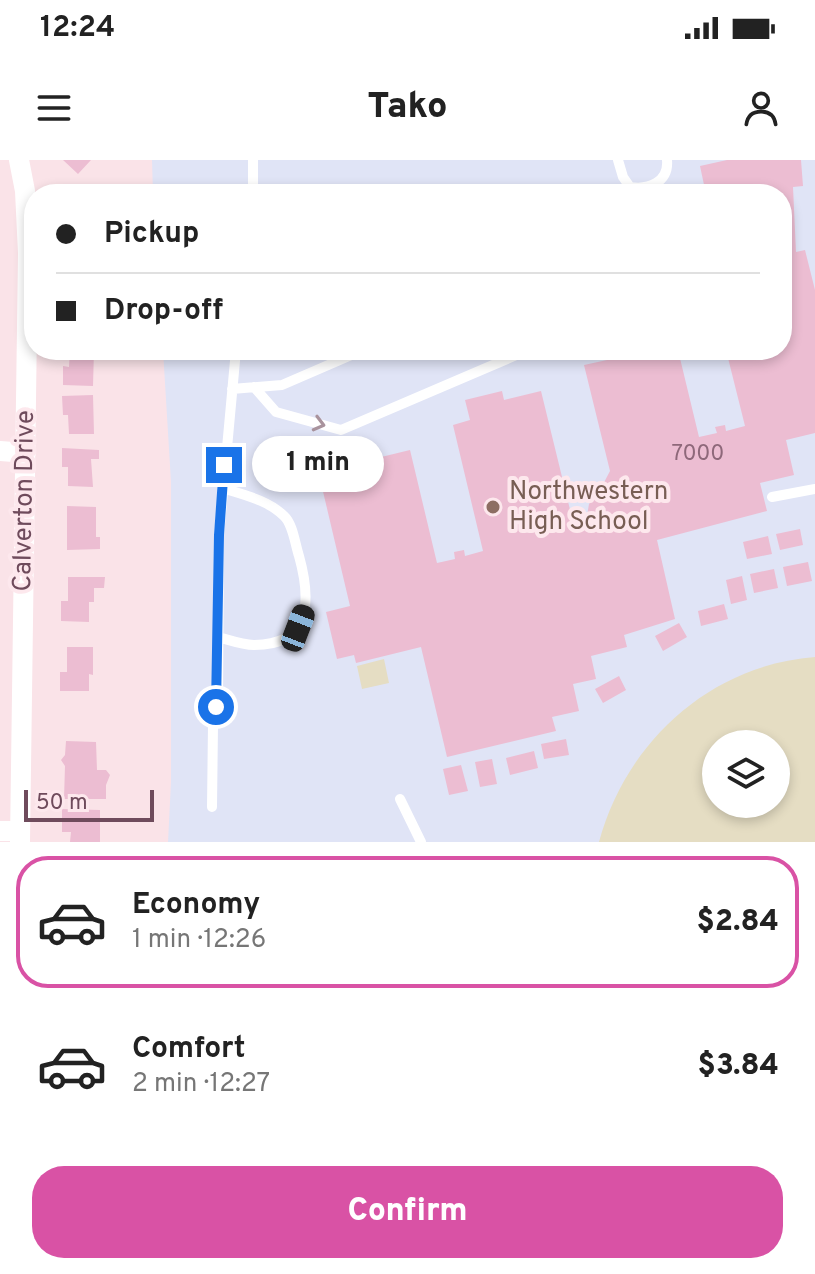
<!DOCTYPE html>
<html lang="en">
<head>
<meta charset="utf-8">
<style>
	:root { --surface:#fff; --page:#f2f2f2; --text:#222; --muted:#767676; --line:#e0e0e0; --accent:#d952a5 }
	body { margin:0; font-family:Overpass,sans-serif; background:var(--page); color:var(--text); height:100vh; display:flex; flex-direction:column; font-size:30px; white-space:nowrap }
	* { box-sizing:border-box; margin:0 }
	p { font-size:26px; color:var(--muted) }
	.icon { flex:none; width:44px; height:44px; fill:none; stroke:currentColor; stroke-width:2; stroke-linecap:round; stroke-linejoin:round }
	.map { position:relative; height:682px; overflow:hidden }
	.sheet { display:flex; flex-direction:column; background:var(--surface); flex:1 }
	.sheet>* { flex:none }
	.top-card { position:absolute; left:24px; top:24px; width:768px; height:176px; border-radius:32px; box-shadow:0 4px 12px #0003; display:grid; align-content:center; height:176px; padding:0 32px; background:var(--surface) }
	.tools { position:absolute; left:702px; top:570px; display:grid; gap:16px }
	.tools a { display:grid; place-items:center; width:88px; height:88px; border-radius:50%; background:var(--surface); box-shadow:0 4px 12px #0003; font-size:40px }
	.scale { position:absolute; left:24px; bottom:20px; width:130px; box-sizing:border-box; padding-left:8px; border:4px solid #6f4b5c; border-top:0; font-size:22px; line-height:28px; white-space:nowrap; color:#6f4b5c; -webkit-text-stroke:6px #fde8ed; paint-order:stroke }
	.end { position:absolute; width:36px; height:36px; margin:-18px; border:10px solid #1a73e8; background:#fff; box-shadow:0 0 0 4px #fff }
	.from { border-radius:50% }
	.bubble { position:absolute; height:56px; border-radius:28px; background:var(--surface); box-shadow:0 4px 12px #0003; font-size:26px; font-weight:800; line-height:56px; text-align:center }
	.car { position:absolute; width:24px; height:48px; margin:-24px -12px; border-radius:10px; box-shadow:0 0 6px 2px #0007; background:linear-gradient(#222 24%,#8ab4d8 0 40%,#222 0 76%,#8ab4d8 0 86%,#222 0) }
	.top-card b { display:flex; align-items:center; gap:28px; height:76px; font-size:30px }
	.top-card b+b { border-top:2px solid var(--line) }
	.top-card i { width:20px; height:20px; background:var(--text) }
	ul { padding:14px 0 0; list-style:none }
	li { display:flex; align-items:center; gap:24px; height:132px; margin:0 16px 12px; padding:0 16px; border:4px solid transparent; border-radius:32px }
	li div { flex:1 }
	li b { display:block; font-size:30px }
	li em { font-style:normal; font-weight:800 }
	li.current { border-color:var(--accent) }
	li>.icon { width:72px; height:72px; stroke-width:1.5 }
	.button { display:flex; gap:16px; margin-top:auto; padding:16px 32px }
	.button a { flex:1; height:92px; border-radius:32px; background:var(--accent); color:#fff; font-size:32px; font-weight:800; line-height:92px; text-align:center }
	.status { display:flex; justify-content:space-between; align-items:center; height:56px; padding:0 40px; background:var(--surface); direction:ltr }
	.status svg { height:22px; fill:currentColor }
	header { display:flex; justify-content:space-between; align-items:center; height:104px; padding:0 32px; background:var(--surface); font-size:36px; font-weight:800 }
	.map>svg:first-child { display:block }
	.education { fill:#e0e4f6; fill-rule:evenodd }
	.green { fill:#e5ddc3; fill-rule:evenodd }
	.building { fill:#ecbdd2 }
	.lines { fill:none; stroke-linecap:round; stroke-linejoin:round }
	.service { stroke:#fff; stroke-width:10 }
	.minor { stroke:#fff; stroke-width:20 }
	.oneway { stroke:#a9939d }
	.route { stroke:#1a73e8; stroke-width:10 }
	.education-dot { fill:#8d6e63; stroke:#fde8ed; stroke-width:3 }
	.labels { text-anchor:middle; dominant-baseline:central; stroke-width:8; stroke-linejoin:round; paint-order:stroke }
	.number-label { font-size:22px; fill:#8e687a }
	.education-label { font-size:26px; fill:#785e54; stroke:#fde8ed; text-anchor:start }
	.street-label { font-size:26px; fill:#6f4b5c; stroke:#fde8ed }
</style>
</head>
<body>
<div class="status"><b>12:24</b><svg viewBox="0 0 49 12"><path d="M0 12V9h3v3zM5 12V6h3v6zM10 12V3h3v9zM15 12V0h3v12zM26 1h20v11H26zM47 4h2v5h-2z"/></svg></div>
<header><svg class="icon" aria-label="menu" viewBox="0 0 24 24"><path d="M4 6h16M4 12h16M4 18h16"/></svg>Tako<svg class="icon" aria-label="person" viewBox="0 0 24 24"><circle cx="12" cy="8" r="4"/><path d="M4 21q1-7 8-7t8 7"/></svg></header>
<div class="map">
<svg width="815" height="682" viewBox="0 0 815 682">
	<rect width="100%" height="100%" fill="#fae3e8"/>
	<!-- education -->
	<path class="education" d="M152,0H815V682H168L171,622V322L163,190H782V34H153ZM716,584H776V644H716Z"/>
	<!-- green -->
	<path class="green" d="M815,497V682H599C626,582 710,505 815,497ZM716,584H776V644H716Z
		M384,499L389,523L362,529L357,506Z"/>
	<!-- building -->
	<path class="building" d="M63,0H91L78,14Z
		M727,0H801L803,26L793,27L796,92L805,90L815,130V273L786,280L794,315L760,323L767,351L657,380L675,459L624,475L627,487L591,496L596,519L573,524L579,551L552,557L556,571L447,597L421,487L356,503L354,495L337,499L326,452L350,446L321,323L339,319L334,299L371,290L373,299L410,290L437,403L455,399L454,392L464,390L465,396L483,391L453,265L470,260L465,240L502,231L504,240L541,231L575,370L581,368L587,356L589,344L598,334L610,311L584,205L607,200L604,190H678L699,277L717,273L715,267L725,265L726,271L745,266L726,190H782V34H706L700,6Z
		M65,25H94V34H65Z
		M70,190H94L93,226L63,225V206L69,207Z
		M93,235L94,274H69L68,255H63L62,236Z
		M62,288L99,290V299H91L93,327L68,326V307H62Z
		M67,346L96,347V377H100V389L67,390Z
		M800,369L803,385L780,390L776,374Z
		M768,376L772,394L747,399L743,382Z
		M808,402L812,421L787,426L783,407Z
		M774,409L778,428L754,433L750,414Z
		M742,416L747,440L731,444L726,420Z
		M68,417H105L104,428H94V442H89V462L61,461V441H68Z
		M724,444L728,459L701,466L698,451Z
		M679,463L687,477L663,491L655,476Z
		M67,487H93V515L89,514V531H60V512H67Z
		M619,516L626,530L603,543L595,529Z
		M566,579L569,595L544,599L541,584Z
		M66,581L96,582L97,610H106L110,615L106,625V639H64L65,606L61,600L65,595Z
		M534,591L538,608L510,615L506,598Z
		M492,599L497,624L480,627L475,602Z
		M461,605L468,631L449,635L443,609Z
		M62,649L100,650V682H70L71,672H62Z"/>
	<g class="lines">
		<!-- service -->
		<path class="service" d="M618,0L623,17L630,27C649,30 669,22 667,0
			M253,34V0
			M254,227L276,252L341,270L528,190
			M232,229L282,225L363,190
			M772,337L815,329
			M218,477C229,480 243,485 254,485C312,485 311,439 299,396C295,384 293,364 284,356C268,340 244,335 222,328
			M400,639L421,682
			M212,647L213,565L218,538L219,375L236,190"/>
		<!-- minor -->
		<path class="minor" d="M19,0L25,31L28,93L20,682
			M0,291L26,293
			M0,671H20"/>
	</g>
	<!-- one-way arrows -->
	<defs><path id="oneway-chevron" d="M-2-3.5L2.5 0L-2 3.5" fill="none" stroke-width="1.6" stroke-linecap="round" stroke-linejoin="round" transform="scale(2)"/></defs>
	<use class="oneway" href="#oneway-chevron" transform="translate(319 264) rotate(15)"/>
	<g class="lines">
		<!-- route -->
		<path class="route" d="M216,547L219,375L224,305"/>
	</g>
	<!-- markers -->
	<circle class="education-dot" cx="493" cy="347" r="8"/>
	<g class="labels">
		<!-- number labels -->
		<g class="number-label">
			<text x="698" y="294">7000</text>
		</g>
		<!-- education labels -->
		<g class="education-label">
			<text x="509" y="332">Northwestern<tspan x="509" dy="30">High School</tspan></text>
		</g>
		<!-- street labels -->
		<g class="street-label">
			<text transform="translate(25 341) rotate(-89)">Calverton Drive</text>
		</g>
	</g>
</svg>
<div class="tools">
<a><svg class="icon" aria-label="layers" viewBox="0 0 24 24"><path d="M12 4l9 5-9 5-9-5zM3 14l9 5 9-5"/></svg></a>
</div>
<div class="scale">50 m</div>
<i class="end from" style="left:216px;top:547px"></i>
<i class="end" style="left:224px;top:305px"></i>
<div class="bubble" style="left:252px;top:276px;width:132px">1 min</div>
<i class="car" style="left:298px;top:468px;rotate:21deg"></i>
<div class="top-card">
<b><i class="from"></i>Pickup</b>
<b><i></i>Drop-off</b>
</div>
</div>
<section class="sheet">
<ul>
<li class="current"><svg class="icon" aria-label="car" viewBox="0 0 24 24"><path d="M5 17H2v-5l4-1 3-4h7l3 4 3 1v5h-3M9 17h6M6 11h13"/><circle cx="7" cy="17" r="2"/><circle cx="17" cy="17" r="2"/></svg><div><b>Economy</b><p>1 min · 12:26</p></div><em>$2.84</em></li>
<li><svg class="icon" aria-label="car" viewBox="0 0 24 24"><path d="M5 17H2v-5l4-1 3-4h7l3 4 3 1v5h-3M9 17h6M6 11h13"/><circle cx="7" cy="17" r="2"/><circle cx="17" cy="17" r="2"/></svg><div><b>Comfort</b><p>2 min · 12:27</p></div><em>$3.84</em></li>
</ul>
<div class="button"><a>Confirm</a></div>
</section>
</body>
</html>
